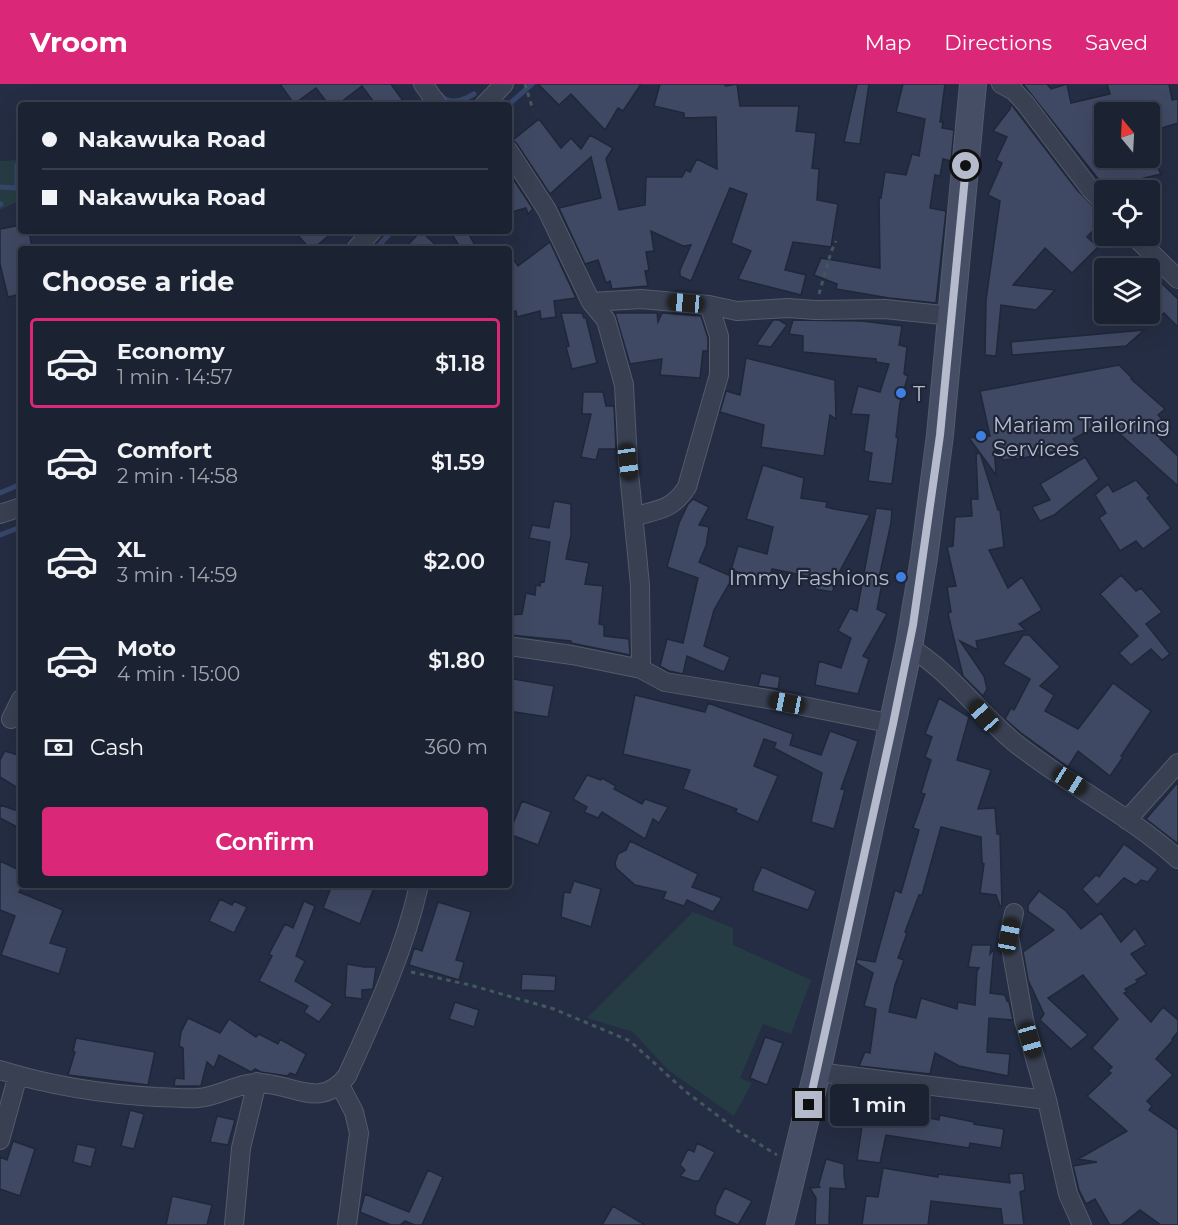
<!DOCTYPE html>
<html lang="en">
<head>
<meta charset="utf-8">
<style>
	:root { --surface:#1b2232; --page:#282f3e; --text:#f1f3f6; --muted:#a0a4ac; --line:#393f4d; --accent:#db2777 }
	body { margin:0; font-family:Montserrat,sans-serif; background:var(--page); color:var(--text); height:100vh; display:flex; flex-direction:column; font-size:22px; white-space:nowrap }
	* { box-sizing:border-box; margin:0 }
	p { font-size:20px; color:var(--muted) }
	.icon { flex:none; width:33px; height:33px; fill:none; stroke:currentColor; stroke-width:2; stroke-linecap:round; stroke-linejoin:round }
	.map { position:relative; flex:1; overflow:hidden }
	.details { position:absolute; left:18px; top:162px; width:494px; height:642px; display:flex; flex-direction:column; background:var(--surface); border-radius:6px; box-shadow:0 6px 24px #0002,0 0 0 2px var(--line) }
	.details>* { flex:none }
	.guide { position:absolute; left:18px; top:18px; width:494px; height:132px; border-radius:6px; box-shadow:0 6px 24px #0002,0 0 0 2px var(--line); display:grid; align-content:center; height:132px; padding:0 24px; background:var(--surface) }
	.needle { width:39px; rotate:342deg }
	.controls { position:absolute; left:1094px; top:18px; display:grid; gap:12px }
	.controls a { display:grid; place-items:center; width:66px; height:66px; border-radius:6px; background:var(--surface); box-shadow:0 6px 24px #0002,0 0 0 2px var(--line); font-size:30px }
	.end { position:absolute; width:27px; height:27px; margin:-14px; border:8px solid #b5bbcc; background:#111; box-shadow:0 0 0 3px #111 }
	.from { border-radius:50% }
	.bubble { position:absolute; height:42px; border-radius:6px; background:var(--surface); box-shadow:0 6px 24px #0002,0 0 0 2px var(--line); font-size:20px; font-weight:600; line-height:42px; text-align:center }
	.car { position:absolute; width:18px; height:36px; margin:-18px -9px; border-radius:8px; box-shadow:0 0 4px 2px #0007; background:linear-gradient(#222 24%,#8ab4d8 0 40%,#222 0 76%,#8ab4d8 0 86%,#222 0) }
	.guide b { display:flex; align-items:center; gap:21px; height:57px; font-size:22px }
	.guide b+b { border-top:2px solid var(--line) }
	.guide i { width:15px; height:15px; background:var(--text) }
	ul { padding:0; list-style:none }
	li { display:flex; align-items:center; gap:18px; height:90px; margin:0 12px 9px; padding:0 12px; border:3px solid transparent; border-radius:6px }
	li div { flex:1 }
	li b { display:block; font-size:22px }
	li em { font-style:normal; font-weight:600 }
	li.on { border-color:var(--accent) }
	li>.icon { width:54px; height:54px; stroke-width:1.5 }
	h2 { padding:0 24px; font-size:27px; line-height:72px }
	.pay { display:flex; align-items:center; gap:15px; height:66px; padding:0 24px; font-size:22px }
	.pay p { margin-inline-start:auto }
	.cta { display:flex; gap:12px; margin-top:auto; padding:12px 24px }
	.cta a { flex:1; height:69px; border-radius:6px; background:var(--accent); color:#fff; font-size:24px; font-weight:600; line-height:69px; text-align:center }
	header { display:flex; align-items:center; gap:36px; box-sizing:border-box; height:84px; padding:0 30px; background:var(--accent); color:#fff }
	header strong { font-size:28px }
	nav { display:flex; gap:33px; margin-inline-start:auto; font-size:21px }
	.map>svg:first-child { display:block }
	.green { fill:#263c44 }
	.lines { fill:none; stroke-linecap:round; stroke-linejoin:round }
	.stream { stroke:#37466b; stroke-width:5 }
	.building { fill:#404963; stroke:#1f2739; stroke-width:1.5 }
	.street-casing { stroke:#535b6c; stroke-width:20 }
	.secondary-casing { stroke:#535b6c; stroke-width:28 }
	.path { stroke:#41585d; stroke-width:3; stroke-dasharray:4.5 4.5; stroke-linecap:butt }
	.street { stroke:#384052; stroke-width:18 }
	.secondary { stroke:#464e66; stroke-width:26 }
	.route { stroke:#b5bbcc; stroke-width:8 }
	.shop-dot { fill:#3f7fe0; stroke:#1d2537; stroke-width:2 }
	.labels { text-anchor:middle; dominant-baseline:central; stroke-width:4.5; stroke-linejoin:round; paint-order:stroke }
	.poi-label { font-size:21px; fill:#b5bbcc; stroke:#1d2537; text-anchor:start }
</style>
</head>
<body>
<header>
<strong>Vroom</strong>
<nav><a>Map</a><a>Directions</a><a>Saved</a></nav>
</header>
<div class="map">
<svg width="1178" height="1141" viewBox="0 0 1178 1141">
	<rect width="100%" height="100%" fill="#242d43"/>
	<!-- green -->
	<path class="green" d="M19,76L21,116L0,126V77Z
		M693,828L733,844V861L811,896L791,950L763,940L740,994L752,999L734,1032L668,986L633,948L587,934Z"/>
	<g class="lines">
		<!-- stream -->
		<path class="stream" d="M441,11C450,22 464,16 474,10
			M508,21L532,0
			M0,103L17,104V81
			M0,121L1,120
			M376,165L392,147
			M0,409L21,400
			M0,451L21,443"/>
	</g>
	<!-- building -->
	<path class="building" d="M280,0H391L406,21H376L362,2L337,21H329L316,4L294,20Z
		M538,0H641L623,27L618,24L605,46L571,10L559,21Z
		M660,0H724L726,2L737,0L740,22H799L796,47L816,49L812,84L819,85L817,116L838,120L831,163L793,158L785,186L806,191L801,211L738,195L751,167L731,159L747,110L730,104L691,197L680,192V186L691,161L683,162L651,147L654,167L646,168L649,186L645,187L648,202L612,205L610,197L606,199L598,176L585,180L559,124L601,114L591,73L550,110L517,60L513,56L539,35L561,64L571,54L581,65L590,51L613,64L606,75L619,126L645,121L646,93H682L686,86L690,88L697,75L717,85L716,33L684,34V29L654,22Z
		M857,0H869L860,60L844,58Z
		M903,0H945L940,38H943L942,44L954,46L951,77L943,75L940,92L935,91L930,124L946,127L936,219L889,214L836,205L837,200L814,191L821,174L880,184L879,113L881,114L885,88L906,91L912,70L919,72L925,35L896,28Z
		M1023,0H1047L1051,5L1067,0L1071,19L1110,10L1107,0H1169L1172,16L1178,15V39L1149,48V28H1095L1104,51V74H1152L1161,90L1124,99L1130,106H1107Z
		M1011,20L1077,106L1104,133V135L1087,153L1098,163L1072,189L1045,164L1013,201L1055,206L1036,226L1001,221L996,272L985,271L986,216L1000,117L988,111L1002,79L996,76L1007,53L993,47L1010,25Z
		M508,87L533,125L528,130L526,124L508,129Z
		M21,141V147H29L32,163L21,164V210L8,213L0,180V145Z
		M294,147H334L313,165H310Z
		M421,147L440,165H404Z
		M450,147H467L477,165H461Z
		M550,158L576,214L554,217L556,233L541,235L540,227L517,233L516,227L508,229V168L518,182Z
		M1149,187L1178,215V243L1164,229L1149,242Z
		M561,229H582L584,234H586L597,279L572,285L566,263L569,262Z
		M615,229H657L658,238L662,229L701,232L708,254V267H703L700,294L660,291L662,275L630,280Z
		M773,236H779L787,241L771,263L756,261Z
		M793,236L862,237L902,242L899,261L907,263L904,290L908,292L900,319L896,353L898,354L892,400L868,397L872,369L864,367L869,331L851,330L858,302L880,308L889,280L876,278V275L803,268V252L789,250Z
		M1144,246L1126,262L1012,271L1011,258Z
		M746,274L835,296L836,335L830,331L824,372L761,363L764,341L720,328L726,307L740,311Z
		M1119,281L1132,294L1131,295L1165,325L1158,331L1171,344L1160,355L1178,372V402L1102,334L1088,347L1073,355L1078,362L1023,374L1003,376L994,360L996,391L969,354L990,352L980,307Z
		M583,308H603L606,322H614L616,365H599L596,376L581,373L591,330H582Z
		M980,369L998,426H1000L1004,463L989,466L1008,504L1022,493L1042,526L1019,540L1025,546L976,557L978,566L960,557L984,592L987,605L983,612L963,592L952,547L948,529L951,528L947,503L956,502L947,463L953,462L955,433L972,432L971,415H978L976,370Z
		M1085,373L1099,395L1054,431L1040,437L1032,423L1050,416L1040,400Z
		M763,381L804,394L801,414L827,418L826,423L834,425L870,431L834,498L833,508L815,505L816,494L772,485L769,497L731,486L738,462L767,470L773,443L746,435Z
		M1136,396L1150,412L1147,414L1171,444L1143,465L1136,457L1120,467L1099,434L1106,429L1095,411L1108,400L1113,408Z
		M693,415L709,423L699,441L709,443L706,462L699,478L733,493L714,526L704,562L730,573L724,588L687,572L683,590L669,587L660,582L667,555L683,559L698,494L667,483L679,439L688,420Z
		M554,417L571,420V451L566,475L589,479L585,500L603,502L599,540L604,541V552L629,555L630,571L571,559V557L509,551V531L522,530L526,509L535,511L536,501L540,502L541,497L544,498L550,458L529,454L532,441L549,444Z
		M876,424L892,426L891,439L880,489L884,490L877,525L887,530L863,572L869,575L858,610L815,601L819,577L841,584L851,554L838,547L850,524L857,527Z
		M1121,491L1136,507L1141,504L1162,528L1146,540L1170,570L1162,576L1151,565L1131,581L1119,569L1138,552L1100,510Z
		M1023,551H1029L1060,583L1040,602L1054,611L1045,627L1078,645L1113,599L1151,627L1121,672L1123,673L1110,692L1078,667L1068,683L1021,649L1005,635L1011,624L1014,626L1030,595L1003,580Z
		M761,589L780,593L778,605L758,602Z
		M508,594L554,602L548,633L508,627Z
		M635,611L705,628L708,619L793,650L790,661L821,671L830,647L858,657L841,705L845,706L834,745L811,738L822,689L774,664L776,659L764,655L754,682L778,692L758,738L735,728L737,725L683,705L690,686L623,670Z
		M939,614L969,633L957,676L991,686L978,725L995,724L997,750H1000L1002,822H1000L996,811L980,809L984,780L982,779L981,753L941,743L922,811H919L905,848L907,849L898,874L904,876L895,901L889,928L916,934L921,914L957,925L958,918L975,921L977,887L979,884L968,883L972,861H991L990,870L994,865L990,909L1005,911L1007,917L1009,918L1013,936L989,934L987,968L1010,970L1008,992L959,982L935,969L930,990L859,982L865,968L870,969L876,925L864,922L873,889L856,879L857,875L875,878L895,806L901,809L919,746L913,744L925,710L921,709L931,676L925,673L932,653L925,650Z
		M5,667L21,672V706L0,693V676Z
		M587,691L601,696L602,694L616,702L614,705L642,720L645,715L668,723L659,739L653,735L645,755L602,728L598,734L584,728L587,723L573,715Z
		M1178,698V760L1146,735Z
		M522,717L551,728L538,761L509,750Z
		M0,721L21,728V745L0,734Z
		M630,757L698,790L692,803L722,814L713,828L687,816L684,822L663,815L666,808L635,801L616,784L615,779L618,770L626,766Z
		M1124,760L1158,785L1148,798L1141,796L1136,801L1124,794L1097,821L1082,805L1096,791L1099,793Z
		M0,777L21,787V804L19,808L63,826L50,859L67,864L59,890L1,871L15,832L0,826Z
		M762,783L816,807L808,826L753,807L754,800Z
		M574,797L601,805L591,843L561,833L564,808L570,809Z
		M332,801H375L360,840L323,824Z
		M1039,807L1066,827L1081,845L1101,829L1121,858L1135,844L1146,861L1131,870L1147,890L1136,896L1138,898L1125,905L1127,908L1124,909L1151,938L1163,923L1178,936V948L1172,955L1173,956L1156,975L1173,991L1147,1017L1152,1022L1149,1026L1178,1046V1141H1161L1140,1126L1121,1141H1110L1095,1115L1086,1120L1079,1106L1073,1082L1097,1078L1078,1075L1127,1047L1087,1012L1111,989L1108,987L1112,983L1092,964L1118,935L1083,891L1048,914L1088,951L1071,965L1040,936L1044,930L1028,896L1023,868L1054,846L1028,827V821Z
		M220,815L232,821L234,817L247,823L234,849L209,837Z
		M304,817L315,822L296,872L305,877L295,897L333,920L319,938L304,928L308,922L259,897L272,872L269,870L285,840L293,844Z
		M438,818L471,828L456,876L464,878L459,896L409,881L414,864L422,867Z
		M347,880L364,883H376L373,905L362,906V915L345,913Z
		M522,890L556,892L555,907L521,906Z
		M455,918L479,926L474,943L449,935Z
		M188,934L220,949L229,935L256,953L259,950L278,960L280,955L306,970L296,991L290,989L287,992L261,988L255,985L251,988L219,971L214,984L207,978L201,1002H174L175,994L184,995L183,964L179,962L181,948Z
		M765,953L783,959L767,1001L750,994Z
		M76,954L155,968L148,1001L68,991L75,968L73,967Z
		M130,1026L144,1030L134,1065L121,1062Z
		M864,1028L906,1034L907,1030L939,1036L940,1031L974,1038V1040L1004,1045L1001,1064L970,1059L969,1064L886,1051L880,1079L857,1076Z
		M217,1032L235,1036L228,1061L210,1058Z
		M13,1057L35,1065L20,1112L0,1105V1073L7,1076Z
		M697,1059L715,1068L699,1097H694L680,1092L685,1086L680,1081L688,1065L694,1068Z
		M77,1060L96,1064L91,1083L73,1078Z
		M826,1075L844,1080V1092L846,1105L830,1104L829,1141H815L816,1114L810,1104L821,1103H818Z
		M883,1084L938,1093V1090L1010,1099L1009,1090L1023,1089L1025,1106L1020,1108L1024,1141H1003L1001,1125L931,1117L928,1141H862L866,1112L878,1113Z
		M428,1086L443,1093L422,1141H415L405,1137L400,1141H391L360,1128L365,1110L409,1128Z
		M725,1104L752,1117L738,1141L715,1131L716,1122Z
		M172,1112L212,1121L207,1141H166Z
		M613,1122L645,1141H602Z"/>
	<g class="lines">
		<!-- street casing -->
		<g class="street-casing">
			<path id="street" d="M423,0L438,21
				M1001,0L1014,7L1025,19L1091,106L1104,119
				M484,21L504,0
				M508,66L547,126L591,218L641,215L709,221L737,227L788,224L815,226L885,225L952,232
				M1134,152L1178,195
				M356,165L372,147
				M591,218L606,236L624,301L628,378L640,501L641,585
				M0,430L21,423
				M635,432C659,426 673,425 687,403L719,291V252L709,221
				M508,562L572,571L641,585L665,598L768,615L893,640
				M909,563C950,587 977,627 1014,658C1066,700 1128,730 1178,775
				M11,635L21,615
				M1127,736L1178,679
				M1014,829L1009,852L1024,936L1047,1016L1068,1110L1082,1141
				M0,986C51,1002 104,1010 157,1013C170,1013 184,1015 198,1014C218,1013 240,998 259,999C294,1000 320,1026 347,992C375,930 404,868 419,801
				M817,988L1047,1016
				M340,1001L354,1028L359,1049L347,1141
				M0,1056L18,991
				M234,1141L241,1064L257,998"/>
		</g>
		<!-- secondary casing -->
		<g class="secondary-casing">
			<path id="secondary" d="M780,1141L817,988L909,563L924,474L940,351L973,0"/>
		</g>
		<!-- path -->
		<path class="path" d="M525,0L533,26
			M819,210L831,168L836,157
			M411,888L470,901L554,925L630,957L685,1007L738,1047L777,1071"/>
		<!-- street -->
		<use href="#street" class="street"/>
		<!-- secondary -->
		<use href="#secondary" class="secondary"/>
	</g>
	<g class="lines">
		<!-- route -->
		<path class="route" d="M809,1021L893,640L913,541L940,351L966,82"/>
	</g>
	<!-- markers -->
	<g class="shop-dot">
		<circle cx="901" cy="309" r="6"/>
		<circle cx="981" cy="352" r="6"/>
		<circle cx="901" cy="493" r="6"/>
	</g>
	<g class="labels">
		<!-- poi labels -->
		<g class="poi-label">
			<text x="913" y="309">T</text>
			<text x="993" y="340">Mariam Tailoring<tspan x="993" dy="24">Services</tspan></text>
			<text x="889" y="493" text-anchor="end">Immy Fashions</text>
		</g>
	</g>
</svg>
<div class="controls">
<a><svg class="needle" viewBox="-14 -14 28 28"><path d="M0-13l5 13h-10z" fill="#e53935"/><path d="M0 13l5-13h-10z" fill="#a0a4ac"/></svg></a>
<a><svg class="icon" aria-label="locate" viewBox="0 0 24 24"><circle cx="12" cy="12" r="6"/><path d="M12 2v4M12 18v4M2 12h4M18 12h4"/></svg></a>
<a><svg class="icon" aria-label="layers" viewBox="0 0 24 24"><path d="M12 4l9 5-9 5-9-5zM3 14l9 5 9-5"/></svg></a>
</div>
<i class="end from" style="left:966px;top:82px"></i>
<i class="end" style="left:809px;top:1021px"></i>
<div class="bubble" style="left:830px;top:1000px;width:99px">1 min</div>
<i class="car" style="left:686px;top:219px;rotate:275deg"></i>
<i class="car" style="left:628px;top:378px;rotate:172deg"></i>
<i class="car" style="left:787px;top:619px;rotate:281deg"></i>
<i class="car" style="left:984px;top:632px;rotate:319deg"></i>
<i class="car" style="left:1070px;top:697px;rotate:122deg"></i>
<i class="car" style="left:1009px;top:852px;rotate:11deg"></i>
<i class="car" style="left:1030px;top:956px;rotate:164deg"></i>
<div class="guide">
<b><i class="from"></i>Nakawuka Road</b>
<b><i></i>Nakawuka Road</b>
</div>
<section class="details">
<h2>Choose a ride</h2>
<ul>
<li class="on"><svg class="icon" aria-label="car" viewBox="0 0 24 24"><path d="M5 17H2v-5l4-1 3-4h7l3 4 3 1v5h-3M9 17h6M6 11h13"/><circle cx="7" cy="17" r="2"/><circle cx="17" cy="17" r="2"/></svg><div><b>Economy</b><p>1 min · 14:57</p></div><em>$1.18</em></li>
<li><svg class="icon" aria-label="car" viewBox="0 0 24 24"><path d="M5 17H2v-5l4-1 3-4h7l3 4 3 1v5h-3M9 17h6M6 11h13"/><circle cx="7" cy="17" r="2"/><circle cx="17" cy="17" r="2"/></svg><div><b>Comfort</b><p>2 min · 14:58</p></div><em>$1.59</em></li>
<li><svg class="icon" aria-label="car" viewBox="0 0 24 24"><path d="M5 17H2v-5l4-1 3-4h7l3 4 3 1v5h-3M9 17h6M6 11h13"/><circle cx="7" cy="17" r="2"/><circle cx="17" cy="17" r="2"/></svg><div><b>XL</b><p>3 min · 14:59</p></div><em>$2.00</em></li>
<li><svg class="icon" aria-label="car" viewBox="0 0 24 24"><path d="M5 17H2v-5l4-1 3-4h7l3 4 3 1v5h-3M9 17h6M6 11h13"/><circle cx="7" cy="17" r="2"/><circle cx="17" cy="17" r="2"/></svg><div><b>Moto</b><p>4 min · 15:00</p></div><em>$1.80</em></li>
</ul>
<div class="pay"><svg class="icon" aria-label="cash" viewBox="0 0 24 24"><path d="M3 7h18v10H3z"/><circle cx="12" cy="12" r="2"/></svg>Cash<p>360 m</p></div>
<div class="cta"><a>Confirm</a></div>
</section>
</div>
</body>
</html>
